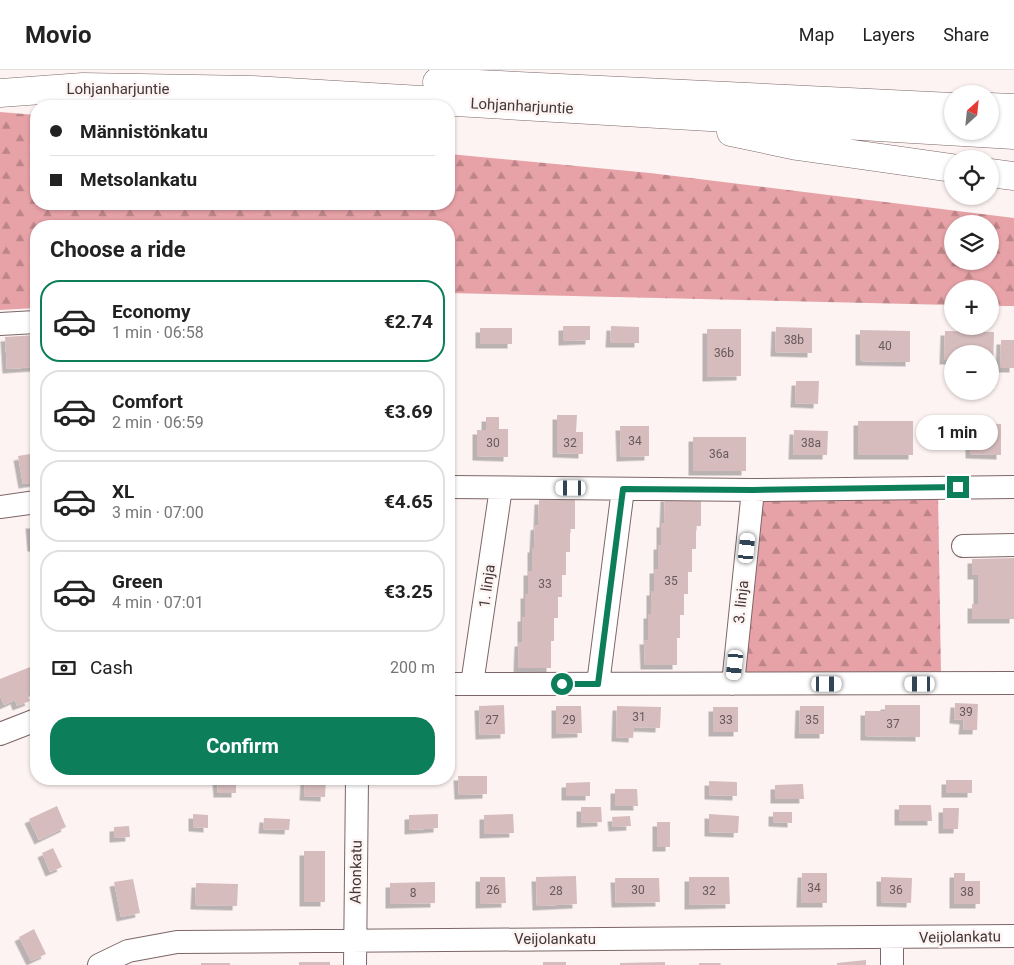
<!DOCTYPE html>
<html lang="en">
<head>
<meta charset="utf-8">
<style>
	:root { --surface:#fff; --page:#f6f6f6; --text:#222; --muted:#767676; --line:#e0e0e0; --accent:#0d7e5a }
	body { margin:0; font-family:Roboto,sans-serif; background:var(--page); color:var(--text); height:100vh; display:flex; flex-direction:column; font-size:19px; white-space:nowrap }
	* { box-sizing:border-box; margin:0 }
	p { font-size:16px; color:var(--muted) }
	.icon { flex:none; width:28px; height:28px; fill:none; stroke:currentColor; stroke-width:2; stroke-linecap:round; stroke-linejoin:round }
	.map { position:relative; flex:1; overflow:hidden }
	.drawer { position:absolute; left:30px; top:150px; width:425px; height:565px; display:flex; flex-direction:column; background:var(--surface); border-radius:20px; box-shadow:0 1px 4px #0004 }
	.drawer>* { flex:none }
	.top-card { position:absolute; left:30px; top:30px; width:425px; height:110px; border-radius:20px; box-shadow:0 1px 4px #0004; display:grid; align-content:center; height:110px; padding:0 20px; background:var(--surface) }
	.needle { width:32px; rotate:27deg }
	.tools { position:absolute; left:944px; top:15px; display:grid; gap:10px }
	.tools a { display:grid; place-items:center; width:55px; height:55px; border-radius:50%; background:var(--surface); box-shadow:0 1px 4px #0004; font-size:25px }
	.end { position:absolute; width:22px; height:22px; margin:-11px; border:6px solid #0d7e5a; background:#fff; box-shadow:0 0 0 2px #fff }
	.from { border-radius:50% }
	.bubble { position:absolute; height:35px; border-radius:18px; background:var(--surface); box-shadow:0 1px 4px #0004; font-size:16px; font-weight:700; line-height:35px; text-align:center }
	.car { position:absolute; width:15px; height:30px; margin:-15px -8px; border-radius:6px; box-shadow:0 0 4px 1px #0007; background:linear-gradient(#fff 24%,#345 0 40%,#fff 0 76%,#345 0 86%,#fff 0) }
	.top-card b { display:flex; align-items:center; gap:18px; height:48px; font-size:19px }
	.top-card b+b { border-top:1px solid var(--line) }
	.top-card i { width:12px; height:12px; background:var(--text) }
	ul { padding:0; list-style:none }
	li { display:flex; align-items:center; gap:15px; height:82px; margin:0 10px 8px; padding:0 10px; border:2px solid var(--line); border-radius:20px }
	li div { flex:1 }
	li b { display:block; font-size:19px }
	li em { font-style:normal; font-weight:700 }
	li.selected { border-color:var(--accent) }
	li>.icon { width:45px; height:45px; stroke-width:1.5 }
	h2 { padding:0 20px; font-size:22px; line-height:60px }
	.pay { display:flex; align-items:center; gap:12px; height:55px; padding:0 20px; font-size:19px }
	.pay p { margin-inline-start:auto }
	.button { display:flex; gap:10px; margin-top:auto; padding:10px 20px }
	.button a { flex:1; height:58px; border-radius:20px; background:var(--accent); color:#fff; font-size:20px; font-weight:700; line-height:58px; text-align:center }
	header { display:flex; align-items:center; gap:30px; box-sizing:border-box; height:70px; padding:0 25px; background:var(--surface); border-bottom:1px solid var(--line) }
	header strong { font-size:24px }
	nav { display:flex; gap:28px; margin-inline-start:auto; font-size:18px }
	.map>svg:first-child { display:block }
	.forest { fill:url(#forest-firs); fill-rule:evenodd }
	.building { fill:#d6bcbd; filter:url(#shadow) }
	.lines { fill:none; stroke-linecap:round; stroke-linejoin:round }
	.minor-casing { stroke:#7d6667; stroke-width:24 }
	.highway-casing { stroke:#7d6667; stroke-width:29 }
	.minor { stroke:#fff; stroke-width:22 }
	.highway { stroke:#fff; stroke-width:28 }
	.route { stroke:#0d7e5a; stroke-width:6 }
	.labels { text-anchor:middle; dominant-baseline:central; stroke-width:5; stroke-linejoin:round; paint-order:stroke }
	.number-label { font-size:12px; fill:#68595a }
	.street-label { font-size:15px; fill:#433839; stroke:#fef3f3 }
</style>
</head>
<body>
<header>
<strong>Movio</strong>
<nav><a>Map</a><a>Layers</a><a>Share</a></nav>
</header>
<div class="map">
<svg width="1014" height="895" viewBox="0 0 1014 895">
	<defs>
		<pattern id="forest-firs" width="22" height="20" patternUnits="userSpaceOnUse" patternTransform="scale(1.25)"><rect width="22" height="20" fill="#e7a2a7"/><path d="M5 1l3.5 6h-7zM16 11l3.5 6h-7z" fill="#bd8589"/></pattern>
		<filter id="shadow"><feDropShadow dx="-4.5" dy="4.5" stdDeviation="0" flood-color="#0004"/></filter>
	</defs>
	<rect width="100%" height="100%" fill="#fef3f3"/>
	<!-- forest -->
	<path class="forest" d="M0,42L36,45V134H449V84L650,103L1014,148V236H990V219H952V235L449,223V156H36V238L0,240ZM952,154H990V191H952Z
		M938,422L941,605L741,602L764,426Z"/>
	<!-- building -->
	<path class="building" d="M563,256H590V270L563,271Z
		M611,256L639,257V273H610Z
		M776,257L812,258V283L775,282Z
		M480,258H512V274H480Z
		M707,259H741V306L707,307Z
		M860,260L910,261V292L860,291Z
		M945,261L994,262L993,302H990V284H952V290H944Z
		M36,265V297L7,299L5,267Z
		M1001,270H1014V298H1000Z
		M796,311H819L818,334L795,333Z
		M557,345H577L576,362H583V384L557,383Z
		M486,347H499V359H508V387L477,386V360H486Z
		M858,351H913V385H858Z
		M970,353L1001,354V385L970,384Z
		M620,356H649V386L621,387Z
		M794,360L828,361L827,385H793Z
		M693,367H746V401H693Z
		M36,383V412L23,414L18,386Z
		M665,427H701V456H696V479H692V502H688V524H684V545H680V568H677V595H645L644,570H648V544H651V521H654V499H658V475H661V453H664Z
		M449,430H453V459H449Z
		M539,430H575V459H570V482H566V505H562V527H558V548H554V571H551V598H518L519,572H522V547H525V524H528V501H532V478H534L535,456L538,455Z
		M30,454H36V477H32Z
		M1014,488V549H972V534H978V505H972V489Z
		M30,597L36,612V621L27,625L30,631L17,636L15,630L4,635L0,625V609Z
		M955,633L978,634L977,660H963L964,650L954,649Z
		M504,635L505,664L480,665L479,636Z
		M885,635H920V667L865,666V641H885Z
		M556,636H581L582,663L556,664Z
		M617,636L661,637L660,658L634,657L633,668L616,667Z
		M800,636H824V664H799Z
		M713,637H738V662H713Z
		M458,706H487V724L459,725Z
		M217,709H236V723H218Z
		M305,709H326L325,727L304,726Z
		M946,710H972V723H946Z
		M709,711L737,712V726L709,725Z
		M590,712V726H566V713Z
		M803,714L804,729H775V715Z
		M615,719H637L638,736H615Z
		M899,735H931L932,751H899Z
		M57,736L66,757L39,770L29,749Z
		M581,737H601L602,752L581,753Z
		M943,738H959L958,759H943Z
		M773,742H792V753L773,752Z
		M193,744L208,745V758L193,757Z
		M438,744V758L409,760V745Z
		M513,744L514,763L484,764V745Z
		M709,744L739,746L738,763L709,762Z
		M630,746L631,756L613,757L612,747Z
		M264,748L290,749L289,760L263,759Z
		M657,752H670V777H657Z
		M129,756L130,767L114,768V757Z
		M53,778L62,797L50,802L42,783Z
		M304,781H325V832H304Z
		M802,803H827V833H801Z
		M954,803H965V811H980V834H954Z
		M576,806L577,834L537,836L536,807Z
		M480,807H505L506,833L480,834Z
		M689,807H729L730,834L689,835Z
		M881,807L912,808L911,833L881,832Z
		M615,808H659L660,832L616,833Z
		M133,809L140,843L121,847L114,812Z
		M435,812V833L390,834V813Z
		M196,813L238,814L237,836L195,835Z
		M34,859L46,884L31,891L19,867Z
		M866,890V895H837V893Z
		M299,892H330V895H299Z
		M543,892H566V895H543Z
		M665,892V895H620V893Z
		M201,893H230V895H201Z
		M699,893H720L721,895H699Z"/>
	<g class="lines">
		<!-- minor casing -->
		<g class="minor-casing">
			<path id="minor" d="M0,254L36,252
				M449,417L753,420L1014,417
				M0,437L36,432
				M963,476L1014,475
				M449,614L1014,613
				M472,614L501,418
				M598,614L623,419
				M733,614L753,420
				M0,664L36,650
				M892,867V895
				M99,895L128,881L177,872L1014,866
				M355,895L357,709"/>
		</g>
		<!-- highway casing -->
		<g class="highway-casing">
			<path id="highway" d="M437,12L952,37
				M0,23L83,17L252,20L1014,65
				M990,37L1014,38
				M731,62L797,76L952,98
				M990,103L1014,106"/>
		</g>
		<!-- minor -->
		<use href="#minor" class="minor"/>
		<!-- highway -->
		<use href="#highway" class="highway"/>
	</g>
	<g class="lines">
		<!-- route -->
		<path class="route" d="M562,614H598L623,419L753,420L958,417"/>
	</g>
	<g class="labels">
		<!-- number labels -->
		<g class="number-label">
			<text x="794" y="270">38b</text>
			<text x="885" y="276">40</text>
			<text x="724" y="283">36b</text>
			<text x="635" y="371">34</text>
			<text x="493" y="373">30</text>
			<text x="570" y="373">32</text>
			<text x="811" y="373">38a</text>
			<text x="719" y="384">36a</text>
			<text x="671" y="511">35</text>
			<text x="545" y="514">33</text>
			<text x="966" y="642">39</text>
			<text x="639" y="647">31</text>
			<text x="492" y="650">27</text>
			<text x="569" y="650">29</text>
			<text x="726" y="650">33</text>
			<text x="812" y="650">35</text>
			<text x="893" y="654">37</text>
			<text x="814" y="818">34</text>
			<text x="493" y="820">26</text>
			<text x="638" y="820">30</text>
			<text x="896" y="820">36</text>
			<text x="556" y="821">28</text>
			<text x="709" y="821">32</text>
			<text x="967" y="822">38</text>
			<text x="413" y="823">8</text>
		</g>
		<!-- street labels -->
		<g class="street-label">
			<text x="118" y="19">Lohjanharjuntie</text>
			<text transform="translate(522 36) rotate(3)">Lohjanharjuntie</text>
			<text transform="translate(487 516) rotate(-82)">1. linja</text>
			<text transform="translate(741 532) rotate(-84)">3. linja</text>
			<text transform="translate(356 802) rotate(-89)">Ahonkatu</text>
			<text transform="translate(960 867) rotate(-1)">Veijolankatu</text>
			<text x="555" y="869">Veijolankatu</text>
		</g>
	</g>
</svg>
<div class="tools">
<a><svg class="needle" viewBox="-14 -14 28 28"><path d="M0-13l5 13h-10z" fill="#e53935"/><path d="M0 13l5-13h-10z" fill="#767676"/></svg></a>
<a><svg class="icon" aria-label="locate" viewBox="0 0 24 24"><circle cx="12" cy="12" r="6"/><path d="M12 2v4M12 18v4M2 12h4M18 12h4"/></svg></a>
<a><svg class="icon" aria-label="layers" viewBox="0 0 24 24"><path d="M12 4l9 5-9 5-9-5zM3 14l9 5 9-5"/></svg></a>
<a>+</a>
<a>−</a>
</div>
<i class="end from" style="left:562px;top:614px"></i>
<i class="end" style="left:958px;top:417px"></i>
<div class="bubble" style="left:916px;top:345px;width:82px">1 min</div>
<i class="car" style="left:571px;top:418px;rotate:270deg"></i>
<i class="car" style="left:747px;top:478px;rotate:6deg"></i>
<i class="car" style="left:735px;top:595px;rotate:186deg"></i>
<i class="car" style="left:827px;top:614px;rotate:90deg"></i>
<i class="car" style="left:920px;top:614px;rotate:270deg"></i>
<div class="top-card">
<b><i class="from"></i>Männistönkatu</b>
<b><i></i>Metsolankatu</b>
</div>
<section class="drawer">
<h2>Choose a ride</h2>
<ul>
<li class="selected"><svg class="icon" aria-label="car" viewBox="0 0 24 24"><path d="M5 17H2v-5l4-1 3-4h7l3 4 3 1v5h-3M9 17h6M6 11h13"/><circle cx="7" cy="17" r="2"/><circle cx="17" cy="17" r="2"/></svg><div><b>Economy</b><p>1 min · 06:58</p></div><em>€2.74</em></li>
<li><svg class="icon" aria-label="car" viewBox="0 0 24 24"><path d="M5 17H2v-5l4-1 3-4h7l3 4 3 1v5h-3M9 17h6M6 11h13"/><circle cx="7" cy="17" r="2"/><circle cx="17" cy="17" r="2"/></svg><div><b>Comfort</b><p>2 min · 06:59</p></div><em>€3.69</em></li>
<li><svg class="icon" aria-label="car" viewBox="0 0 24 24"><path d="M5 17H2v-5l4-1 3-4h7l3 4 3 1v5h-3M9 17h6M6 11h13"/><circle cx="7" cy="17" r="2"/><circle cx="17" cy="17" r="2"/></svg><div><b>XL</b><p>3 min · 07:00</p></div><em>€4.65</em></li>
<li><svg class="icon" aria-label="car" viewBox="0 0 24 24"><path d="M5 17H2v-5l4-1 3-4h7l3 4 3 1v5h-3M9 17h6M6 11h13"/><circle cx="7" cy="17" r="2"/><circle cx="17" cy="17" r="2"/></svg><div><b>Green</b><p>4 min · 07:01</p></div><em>€3.25</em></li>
</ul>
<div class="pay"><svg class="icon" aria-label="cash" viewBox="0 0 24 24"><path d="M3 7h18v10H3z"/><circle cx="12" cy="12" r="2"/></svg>Cash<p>200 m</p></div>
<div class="button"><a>Confirm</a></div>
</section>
</div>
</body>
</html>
